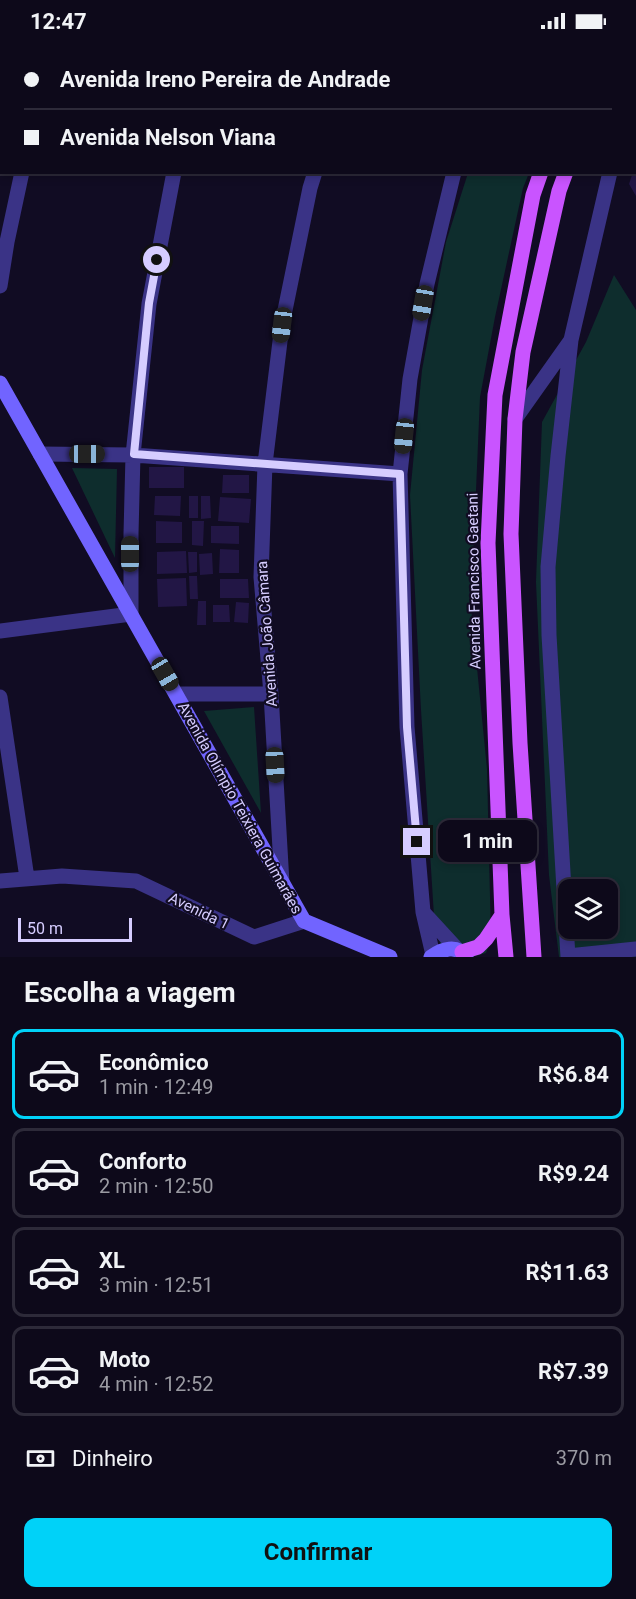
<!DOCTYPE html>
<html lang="pt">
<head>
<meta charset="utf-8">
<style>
	:root { --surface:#0d091a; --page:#1b1727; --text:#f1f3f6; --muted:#9a9aa2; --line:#2d2a39; --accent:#00d2f8 }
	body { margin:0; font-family:Roboto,sans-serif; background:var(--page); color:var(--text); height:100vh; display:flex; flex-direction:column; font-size:22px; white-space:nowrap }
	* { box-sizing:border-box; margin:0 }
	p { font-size:20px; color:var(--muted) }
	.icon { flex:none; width:33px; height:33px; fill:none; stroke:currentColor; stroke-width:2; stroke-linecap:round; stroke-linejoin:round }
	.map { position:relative; height:915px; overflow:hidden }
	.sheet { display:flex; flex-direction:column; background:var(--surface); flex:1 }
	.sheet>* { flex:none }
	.guide { position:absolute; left:0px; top:0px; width:636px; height:132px; box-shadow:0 3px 9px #0003,0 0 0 2px var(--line); display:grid; align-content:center; height:132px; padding:0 24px; background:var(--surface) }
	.controls { position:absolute; left:558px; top:837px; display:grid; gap:12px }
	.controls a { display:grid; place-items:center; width:60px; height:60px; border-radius:12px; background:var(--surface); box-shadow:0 3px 9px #0003,0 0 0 2px var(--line); font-size:30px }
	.scale { position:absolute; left:18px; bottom:15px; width:114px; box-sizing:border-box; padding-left:6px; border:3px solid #d6cdff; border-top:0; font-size:16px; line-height:21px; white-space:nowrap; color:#d6cdff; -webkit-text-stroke:4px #110c23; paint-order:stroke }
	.end { position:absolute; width:27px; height:27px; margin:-14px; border:8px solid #d6cdff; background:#111; box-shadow:0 0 0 3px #111 }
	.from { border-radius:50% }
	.bubble { position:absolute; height:42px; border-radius:12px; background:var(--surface); box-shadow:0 3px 9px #0003,0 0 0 2px var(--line); font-size:20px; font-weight:700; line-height:42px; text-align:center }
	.car { position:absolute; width:18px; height:36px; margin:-18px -9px; border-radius:8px; box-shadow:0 0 4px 2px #0007; background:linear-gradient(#222 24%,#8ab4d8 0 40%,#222 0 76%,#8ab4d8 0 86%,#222 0) }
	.guide b { display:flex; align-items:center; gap:21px; height:57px; font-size:22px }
	.guide b+b { border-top:2px solid var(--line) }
	.guide i { width:15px; height:15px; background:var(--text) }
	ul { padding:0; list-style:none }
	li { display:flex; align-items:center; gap:18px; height:90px; margin:0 12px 9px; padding:0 12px; border:3px solid var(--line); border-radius:12px }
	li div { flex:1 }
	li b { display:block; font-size:22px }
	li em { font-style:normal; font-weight:700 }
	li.selected { border-color:var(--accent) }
	li>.icon { width:54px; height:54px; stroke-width:1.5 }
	h2 { padding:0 24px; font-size:27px; line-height:72px }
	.pay { display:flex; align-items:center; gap:15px; height:66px; padding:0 24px; font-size:22px }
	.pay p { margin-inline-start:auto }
	.primary-button { display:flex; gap:12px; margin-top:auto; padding:12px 24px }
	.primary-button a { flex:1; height:69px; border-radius:12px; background:var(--accent); color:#111; font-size:24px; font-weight:700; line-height:69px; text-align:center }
	.status { display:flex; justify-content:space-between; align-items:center; height:42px; padding:0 30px; background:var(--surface); direction:ltr }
	.status svg { height:16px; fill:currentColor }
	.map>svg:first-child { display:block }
	.green { fill:#0e2d2d; fill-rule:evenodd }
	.building { fill:#221645 }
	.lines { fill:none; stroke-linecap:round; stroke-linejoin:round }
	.lane { stroke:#3a3386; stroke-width:9 }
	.street { stroke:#3a3386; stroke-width:15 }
	.secondary { stroke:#7164ff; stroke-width:15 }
	.primary { stroke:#c954ff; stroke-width:15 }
	.route { stroke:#d6cdff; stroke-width:8 }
	.labels { text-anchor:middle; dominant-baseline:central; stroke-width:4.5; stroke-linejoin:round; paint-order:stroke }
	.street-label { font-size:15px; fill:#d6cdff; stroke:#110c23 }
</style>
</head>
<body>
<div class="status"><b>12:47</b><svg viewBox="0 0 49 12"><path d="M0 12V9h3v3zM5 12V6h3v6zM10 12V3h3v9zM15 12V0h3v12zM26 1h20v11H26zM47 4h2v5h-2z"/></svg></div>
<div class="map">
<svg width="636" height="915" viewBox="0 0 636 915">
	<rect width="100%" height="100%" fill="#110c23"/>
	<!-- green -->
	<path class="green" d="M468,131H529L523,146L495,275L480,355L471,565L487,727L491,898L486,911L472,915L445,911L435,890L421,668L410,453L422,328L446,200Z
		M614,233L636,268V915H559L549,833L536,540L542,380L586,300ZM568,848H608V886H568Z
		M72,426L117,427L115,516Z
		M254,665L261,771L204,669Z"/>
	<!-- building -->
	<path class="building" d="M633,130H636V154L629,142Z
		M149,425H184V446H149Z
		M223,433H249V451H222Z
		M155,454H181L180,474L154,473Z
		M189,454H198V476H189Z
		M201,454H210L211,476L201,477Z
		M220,455L251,457L249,481L218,479Z
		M156,479L182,480V501H156Z
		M192,479H204L203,504L192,503Z
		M211,484H239V502L211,501Z
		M220,507L239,508V531H219Z
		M186,509L187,531L157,532V510Z
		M188,510H197V530L189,531Z
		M212,511L213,532L200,533L199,512Z
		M189,534H197L198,557H190Z
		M186,536L187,564L158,565L157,537Z
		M220,537H248L249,556H220Z
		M198,559H206V583H197Z
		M236,560L249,561L248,581L234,580Z
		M213,563H229L230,580H213Z"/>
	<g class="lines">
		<!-- lane -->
		<path class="lane" d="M634,66H636"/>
		<!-- street -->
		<path class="street" d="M314,0L318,2
			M54,2L55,0
			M209,2V0
			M354,2L355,0
			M497,2L498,0
			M0,27L2,30
			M634,51L636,47
			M0,244L7,200L22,130
			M515,377L571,298L610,130
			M40,412L133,413L400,432
			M0,589L131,572V492L133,413L149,262L174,130
			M176,652H271
			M0,655L27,836
			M0,839L62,834L136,839L254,895L304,879
			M282,841L271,652L261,535L265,422L282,283L310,146L315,130
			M423,870L457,907
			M433,913L423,870L407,685L400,432L410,337L427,242L454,130
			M568,914L636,907
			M568,915L549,593L548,525L558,414L571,298"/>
		<!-- secondary -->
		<path class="secondary" d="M0,341L304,879L390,915
			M431,915C442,907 457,902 466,915"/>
		<!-- primary -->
		<path class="primary" d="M586,2L587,0
			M614,2L615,0
			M462,910L478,905L486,897L502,873
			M506,915L502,873L488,501L495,353L533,153L541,130
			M534,915L520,701L511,492L515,377L523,310L559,149L566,130"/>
	</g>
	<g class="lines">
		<!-- route -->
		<path class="route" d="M157,218L149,261L134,412L400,432L407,685L417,800"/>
	</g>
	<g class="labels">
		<!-- street labels -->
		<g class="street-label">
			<text transform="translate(474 539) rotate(-91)">Avenida Francisco Gaetani</text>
			<text transform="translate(267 592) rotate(-94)">Avenida João Câmara</text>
			<text transform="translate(240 766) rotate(61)">Avenida Olímpio Teixiera Guimarães</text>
			<text transform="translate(199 869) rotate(26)">Avenida 1</text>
		</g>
	</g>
</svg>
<div class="controls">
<a><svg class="icon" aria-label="layers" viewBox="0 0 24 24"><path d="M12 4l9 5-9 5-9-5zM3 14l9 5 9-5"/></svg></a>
</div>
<div class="scale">50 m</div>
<i class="end from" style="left:157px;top:218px"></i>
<i class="end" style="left:417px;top:800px"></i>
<div class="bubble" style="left:438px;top:778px;width:99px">1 min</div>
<i class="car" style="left:423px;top:261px;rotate:190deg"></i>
<i class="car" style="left:282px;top:283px;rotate:187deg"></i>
<i class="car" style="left:404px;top:394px;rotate:186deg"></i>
<i class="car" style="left:87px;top:412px;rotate:90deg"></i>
<i class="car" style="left:130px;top:512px;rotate:0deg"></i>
<i class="car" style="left:165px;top:632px;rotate:150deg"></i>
<i class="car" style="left:275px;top:723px;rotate:177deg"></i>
<div class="guide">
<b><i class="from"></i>Avenida Ireno Pereira de Andrade</b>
<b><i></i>Avenida Nelson Viana</b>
</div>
</div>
<section class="sheet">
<h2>Escolha a viagem</h2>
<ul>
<li class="selected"><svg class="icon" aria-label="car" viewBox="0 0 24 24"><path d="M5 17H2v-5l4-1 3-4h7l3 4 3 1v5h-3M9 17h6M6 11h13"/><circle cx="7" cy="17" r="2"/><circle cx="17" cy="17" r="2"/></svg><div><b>Econômico</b><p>1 min · 12:49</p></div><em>R$6.84</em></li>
<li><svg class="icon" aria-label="car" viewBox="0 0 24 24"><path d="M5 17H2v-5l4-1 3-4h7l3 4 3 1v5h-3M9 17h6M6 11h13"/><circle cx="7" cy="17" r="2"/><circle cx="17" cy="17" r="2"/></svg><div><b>Conforto</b><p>2 min · 12:50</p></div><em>R$9.24</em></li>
<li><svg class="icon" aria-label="car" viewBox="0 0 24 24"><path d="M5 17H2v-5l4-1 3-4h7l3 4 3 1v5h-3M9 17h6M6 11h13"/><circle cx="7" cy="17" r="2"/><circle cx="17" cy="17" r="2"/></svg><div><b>XL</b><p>3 min · 12:51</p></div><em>R$11.63</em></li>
<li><svg class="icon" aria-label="car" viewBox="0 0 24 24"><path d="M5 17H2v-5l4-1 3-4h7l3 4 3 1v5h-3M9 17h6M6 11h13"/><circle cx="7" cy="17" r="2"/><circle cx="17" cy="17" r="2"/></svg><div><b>Moto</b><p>4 min · 12:52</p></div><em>R$7.39</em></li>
</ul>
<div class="pay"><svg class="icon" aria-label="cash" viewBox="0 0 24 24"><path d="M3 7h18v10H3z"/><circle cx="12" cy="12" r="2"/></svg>Dinheiro<p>370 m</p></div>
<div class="primary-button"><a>Confirmar</a></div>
</section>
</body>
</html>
